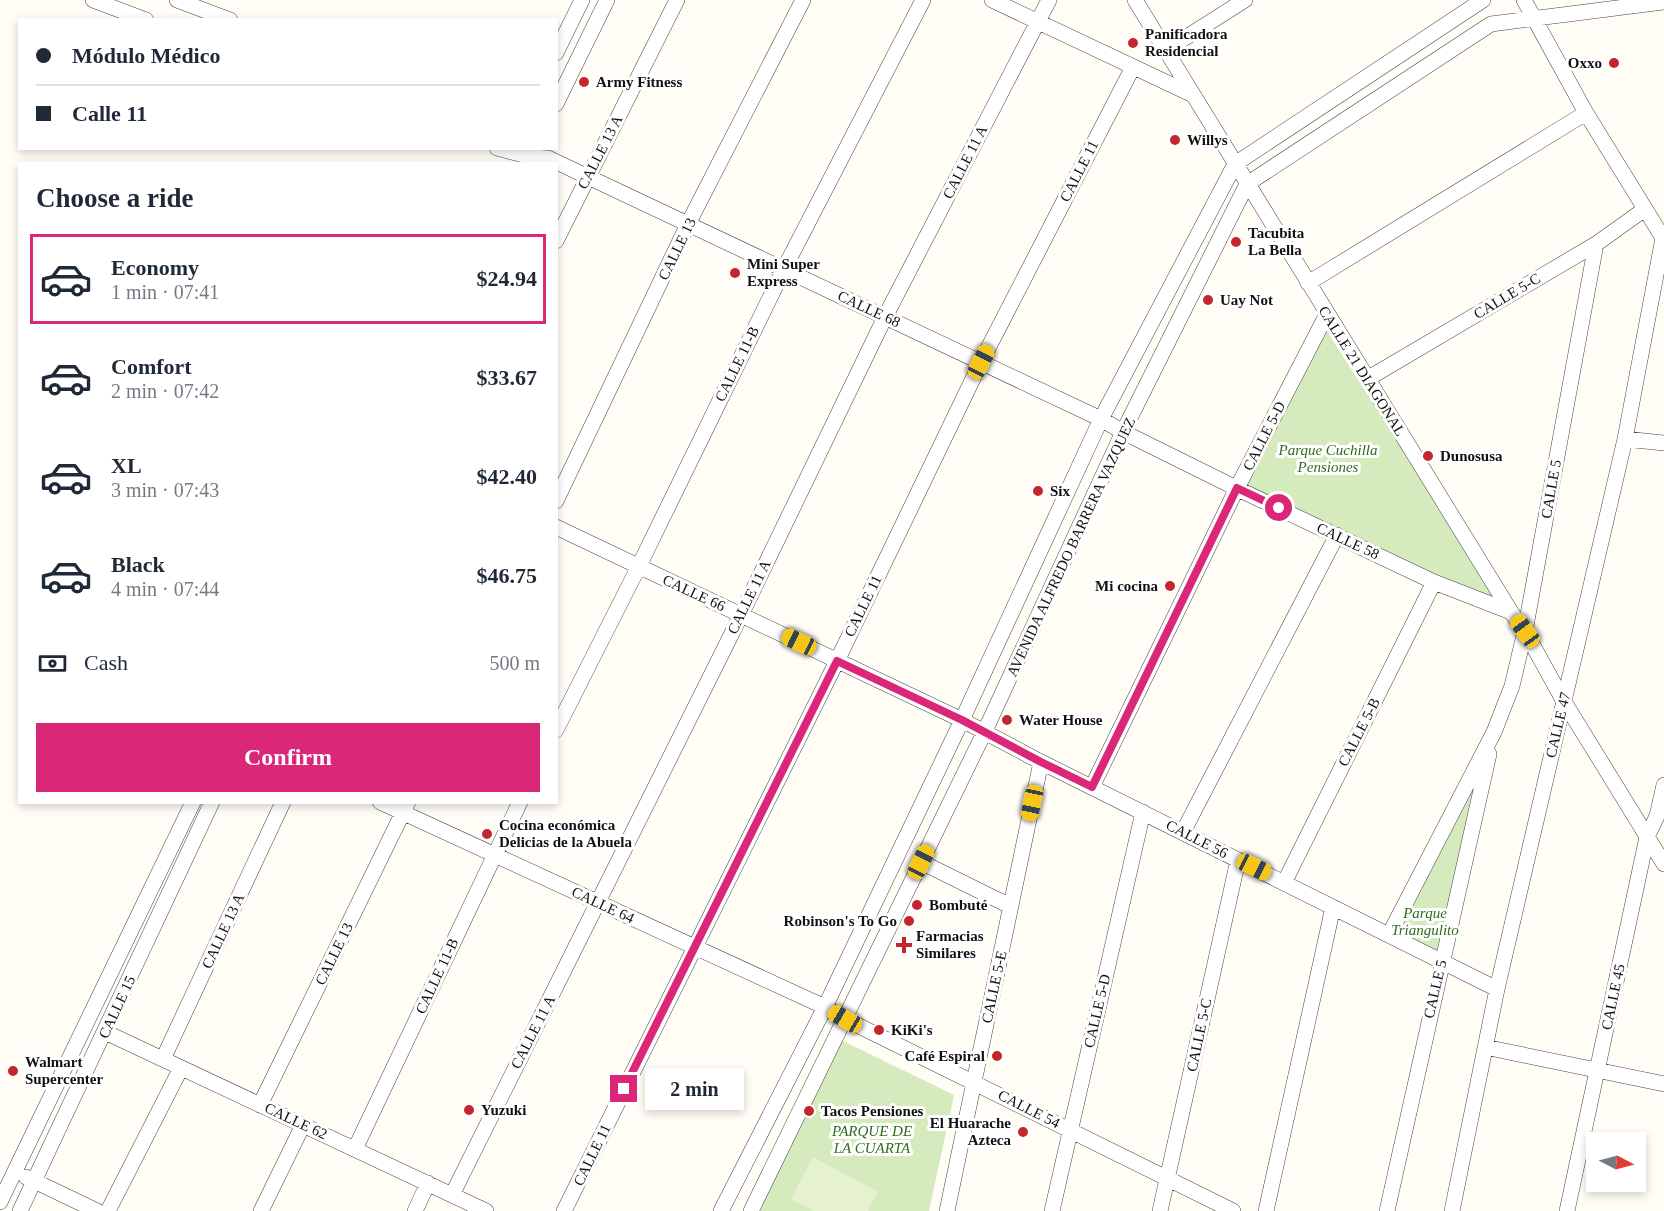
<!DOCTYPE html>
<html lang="en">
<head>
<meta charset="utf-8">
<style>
	:root { --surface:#fff; --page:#f6f6f7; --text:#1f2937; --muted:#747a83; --line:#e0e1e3; --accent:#db2777 }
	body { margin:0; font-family:Georgia,serif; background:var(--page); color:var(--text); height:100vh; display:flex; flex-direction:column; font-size:22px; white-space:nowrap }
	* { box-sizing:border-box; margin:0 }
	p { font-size:20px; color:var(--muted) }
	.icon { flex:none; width:33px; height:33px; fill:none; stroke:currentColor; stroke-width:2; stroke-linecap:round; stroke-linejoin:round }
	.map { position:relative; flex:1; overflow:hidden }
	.side { position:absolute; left:18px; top:162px; width:540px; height:642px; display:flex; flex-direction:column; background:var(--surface); border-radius:0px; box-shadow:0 3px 9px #0003 }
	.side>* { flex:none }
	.guide { position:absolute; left:18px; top:18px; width:540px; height:132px; border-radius:0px; box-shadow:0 3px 9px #0003; display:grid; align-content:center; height:132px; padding:0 18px; background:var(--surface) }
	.needle { width:39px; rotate:96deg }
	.tools { position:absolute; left:1586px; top:1132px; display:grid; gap:12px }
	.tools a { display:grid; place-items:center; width:60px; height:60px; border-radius:0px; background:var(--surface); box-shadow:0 3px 9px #0003; font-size:30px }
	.end { position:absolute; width:27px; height:27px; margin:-14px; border:8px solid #db2777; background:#fff; box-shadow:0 0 0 3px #fff }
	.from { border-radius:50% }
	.bubble { position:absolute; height:42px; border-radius:0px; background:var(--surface); box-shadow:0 3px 9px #0003; font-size:20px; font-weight:700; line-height:42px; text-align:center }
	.car { position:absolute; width:18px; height:36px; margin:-18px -9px; border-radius:8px; box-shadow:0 0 4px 2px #0007; background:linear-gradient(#f5c518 24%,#345 0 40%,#f5c518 0 76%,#345 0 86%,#f5c518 0) }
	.guide b { display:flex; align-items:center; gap:21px; height:57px; font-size:22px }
	.guide b+b { border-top:2px solid var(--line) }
	.guide i { width:15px; height:15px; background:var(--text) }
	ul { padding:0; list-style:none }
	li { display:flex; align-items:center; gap:18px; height:90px; margin:0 12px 9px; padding:0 6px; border:3px solid transparent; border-radius:0px }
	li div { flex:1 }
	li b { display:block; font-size:22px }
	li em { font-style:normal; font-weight:700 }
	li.current { border-color:var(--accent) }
	li>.icon { width:54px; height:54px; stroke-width:1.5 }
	h2 { padding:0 18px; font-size:27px; line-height:72px }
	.pay { display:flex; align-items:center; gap:15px; height:66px; padding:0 18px; font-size:22px }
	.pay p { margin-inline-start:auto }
	.primary-button { display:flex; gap:12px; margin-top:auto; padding:12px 18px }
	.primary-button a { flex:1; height:69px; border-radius:0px; background:var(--accent); color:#fff; font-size:24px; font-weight:700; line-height:69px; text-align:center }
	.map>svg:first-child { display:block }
	.green { fill:#d5ebbd }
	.pitch { fill:#e6f2cf }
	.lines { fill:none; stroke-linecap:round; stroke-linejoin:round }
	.minor-casing { stroke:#444; stroke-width:16 }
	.minor { stroke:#fff; stroke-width:15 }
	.route { stroke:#db2777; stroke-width:8 }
	.poi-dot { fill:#c4262e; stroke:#fff; stroke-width:2 }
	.labels { text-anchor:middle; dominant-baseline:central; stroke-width:6; stroke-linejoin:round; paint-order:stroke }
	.poi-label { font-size:15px; font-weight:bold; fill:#111; stroke:#fff; text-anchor:start }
	.street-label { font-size:15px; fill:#111; stroke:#fff }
	.park-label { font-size:15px; font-style:italic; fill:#2f6b1f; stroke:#fff }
</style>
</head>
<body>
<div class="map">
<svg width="1664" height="1211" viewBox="0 0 1664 1211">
	<rect width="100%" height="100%" fill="#fffdf5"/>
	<!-- green -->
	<path class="green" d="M1325,328L1502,605L1240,490Z
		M1480,772L1438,954L1396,933Z
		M841,1040L954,1095L929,1211H755Z"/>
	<!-- pitch -->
	<path class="pitch" d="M813,1157L878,1192L868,1211H814L791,1199Z"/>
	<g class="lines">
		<!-- minor casing -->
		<g class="minor-casing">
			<path id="minor" d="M93,0L146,20
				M177,0L230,20
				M992,0L1193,95
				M1135,0L1511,612L1525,631L1563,700L1664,864
				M1166,50L1245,0
				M556,53L582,0
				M556,104L607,0
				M497,148L531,157L548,158L1101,419L1123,432L1240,490L1434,582L1511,612
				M556,241L677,0
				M1308,283L1586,113
				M1367,379L1596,244L1645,209
				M1625,439L1664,443
				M556,501L688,224L803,0
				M556,527L962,720L1041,762L1497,989
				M556,730L639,566L784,269L923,0
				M1092,787L1237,488L1327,314
				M380,802L825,1007L845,1019L1233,1211
				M1183,832L1337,535
				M921,862L1010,906
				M1284,883L1434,582
				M1389,935L1494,732L1512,686L1525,631L1596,244
				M105,1032L486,1211
				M1485,1047L1664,1084
				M163,1059L283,802
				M260,1105L408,802
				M355,1149L520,802
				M26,1177L97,1211
				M452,1195L741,615L885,317L1049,0
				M0,1202L193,802
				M20,1211L212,802
				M108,1211L181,1068
				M261,1211L303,1125
				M415,1211L428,1183
				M564,1211L837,661L981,362L1133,67
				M721,1211L825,1007L962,720L1101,419L1235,164L1483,0
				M751,1211L984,733L1123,432L1247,184L1491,24L1664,2
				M947,1211L1041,762
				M1052,1211L1143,812
				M1160,1211L1238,860
				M1266,1211L1333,907
				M1387,1211L1489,754
				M1452,1211L1497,989L1625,439L1663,238L1586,113L1524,0
				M1567,1211L1647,837L1657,816L1664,785"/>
		</g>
		<!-- minor -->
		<use href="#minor" class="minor"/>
	</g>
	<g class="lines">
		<!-- route -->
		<path class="route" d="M624,1089L837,661L962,720L1041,762L1092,787L1237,488L1279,508"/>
	</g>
	<!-- markers -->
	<g class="poi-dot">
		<circle cx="1133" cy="43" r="6"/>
		<circle cx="1614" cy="63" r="6"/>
		<circle cx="584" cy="82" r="6"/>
		<circle cx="1175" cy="140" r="6"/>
		<circle cx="1236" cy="242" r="6"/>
		<circle cx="735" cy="273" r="6"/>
		<circle cx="1208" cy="300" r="6"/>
		<circle cx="1428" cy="456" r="6"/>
		<circle cx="1038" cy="491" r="6"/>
		<circle cx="1170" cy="586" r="6"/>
		<circle cx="1007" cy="720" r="6"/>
		<circle cx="487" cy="834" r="6"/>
		<circle cx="917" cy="905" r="6"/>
		<circle cx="909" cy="921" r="6"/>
		<path d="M901 936h6v6h6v6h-6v6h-6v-6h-6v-6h6z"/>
		<circle cx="879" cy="1030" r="6"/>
		<circle cx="997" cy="1056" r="6"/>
		<circle cx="13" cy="1071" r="6"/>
		<circle cx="469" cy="1110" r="6"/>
		<circle cx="809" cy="1111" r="6"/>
		<circle cx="1023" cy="1132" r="6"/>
	</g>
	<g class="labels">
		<!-- poi labels -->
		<g class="poi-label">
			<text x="1145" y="34">Panificadora<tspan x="1145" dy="17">Residencial</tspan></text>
			<text x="1602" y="63" text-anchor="end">Oxxo</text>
			<text x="596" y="82">Army Fitness</text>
			<text x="1187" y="140">Willys</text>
			<text x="1248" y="233">Tacubita<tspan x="1248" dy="17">La Bella</tspan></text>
			<text x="747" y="264">Mini Super<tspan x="747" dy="17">Express</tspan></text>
			<text x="1220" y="300">Uay Not</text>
			<text x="1440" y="456">Dunosusa</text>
			<text x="1050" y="491">Six</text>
			<text x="1158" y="586" text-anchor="end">Mi cocina</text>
			<text x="1019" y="720">Water House</text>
			<text x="499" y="825">Cocina económica<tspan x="499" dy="17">Delicias de la Abuela</tspan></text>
			<text x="929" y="905">Bombuté</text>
			<text x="897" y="921" text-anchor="end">Robinson's To Go</text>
			<text x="916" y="936">Farmacias<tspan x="916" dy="17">Similares</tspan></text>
			<text x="891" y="1030">KiKi's</text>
			<text x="985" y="1056" text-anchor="end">Café Espiral</text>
			<text x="25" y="1062">Walmart<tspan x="25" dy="17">Supercenter</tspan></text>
			<text x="481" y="1110">Yuzuki</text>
			<text x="821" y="1111">Tacos Pensiones</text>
			<text x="1011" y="1123" text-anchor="end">El Huarache<tspan x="1011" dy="17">Azteca</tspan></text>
		</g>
		<!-- street labels -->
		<g class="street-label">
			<text transform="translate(600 152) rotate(-63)">CALLE 13 A</text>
			<text transform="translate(965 162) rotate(-63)">CALLE 11 A</text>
			<text transform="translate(1079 171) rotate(-63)">CALLE 11</text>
			<text transform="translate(677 249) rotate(-64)">CALLE 13</text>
			<text transform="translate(1507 296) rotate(-31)">CALLE 5-C</text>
			<text transform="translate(869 309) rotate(25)">CALLE 68</text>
			<text transform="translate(737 364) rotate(-64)">CALLE 11-B</text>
			<text transform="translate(1362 371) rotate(58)">CALLE 21 DIAGONAL</text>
			<text transform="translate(1264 436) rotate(-63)">CALLE 5-D</text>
			<text transform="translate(1551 489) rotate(-80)">CALLE 5</text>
			<text transform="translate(1348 541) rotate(25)">CALLE 58</text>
			<text transform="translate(1071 547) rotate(-65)">AVENIDA ALFREDO BARRERA VAZQUEZ</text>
			<text transform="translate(694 593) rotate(25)">CALLE 66</text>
			<text transform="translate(749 597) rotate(-64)">CALLE 11 A</text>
			<text transform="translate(863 606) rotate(-64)">CALLE 11</text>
			<text transform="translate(1558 725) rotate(-77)">CALLE 47</text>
			<text transform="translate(1359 732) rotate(-63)">CALLE 5-B</text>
			<text transform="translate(1197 839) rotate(27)">CALLE 56</text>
			<text transform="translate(603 905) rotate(25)">CALLE 64</text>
			<text transform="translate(223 931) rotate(-65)">CALLE 13 A</text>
			<text transform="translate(334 954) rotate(-64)">CALLE 13</text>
			<text transform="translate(437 976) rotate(-65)">CALLE 11-B</text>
			<text transform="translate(994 987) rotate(-78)">CALLE 5-E</text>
			<text transform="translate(1435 989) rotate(-77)">CALLE 5</text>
			<text transform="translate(1613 997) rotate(-78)">CALLE 45</text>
			<text transform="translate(117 1007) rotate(-65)">CALLE 15</text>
			<text transform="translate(1097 1011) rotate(-77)">CALLE 5-D</text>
			<text transform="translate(533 1032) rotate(-63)">CALLE 11 A</text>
			<text transform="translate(1199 1035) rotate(-78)">CALLE 5-C</text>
			<text transform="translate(1029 1109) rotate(27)">CALLE 54</text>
			<text transform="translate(296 1121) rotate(25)">CALLE 62</text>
			<text transform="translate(592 1155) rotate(-64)">CALLE 11</text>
		</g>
		<!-- park labels -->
		<g class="park-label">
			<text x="1328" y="450">Parque Cuchilla<tspan x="1328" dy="17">Pensiones</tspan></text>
			<text x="1425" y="913">Parque<tspan x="1425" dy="17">Triangulito</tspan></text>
			<text x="872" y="1131">PARQUE DE<tspan x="872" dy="17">LA CUARTA</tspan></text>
		</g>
	</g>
</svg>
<div class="tools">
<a><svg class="needle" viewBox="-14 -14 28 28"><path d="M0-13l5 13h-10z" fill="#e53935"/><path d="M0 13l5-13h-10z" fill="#747a83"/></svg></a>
</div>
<i class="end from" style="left:1279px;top:508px"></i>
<i class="end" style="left:624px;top:1089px"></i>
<div class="bubble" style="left:645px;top:1068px;width:99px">2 min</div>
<i class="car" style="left:981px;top:362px;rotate:27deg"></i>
<i class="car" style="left:1525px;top:631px;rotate:324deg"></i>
<i class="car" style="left:799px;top:642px;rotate:295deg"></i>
<i class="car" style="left:1032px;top:803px;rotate:192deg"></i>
<i class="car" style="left:921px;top:862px;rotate:26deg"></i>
<i class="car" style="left:1254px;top:867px;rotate:116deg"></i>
<i class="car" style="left:845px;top:1019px;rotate:300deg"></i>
<div class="guide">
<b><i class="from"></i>Módulo Médico</b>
<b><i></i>Calle 11</b>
</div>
<section class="side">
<h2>Choose a ride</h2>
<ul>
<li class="current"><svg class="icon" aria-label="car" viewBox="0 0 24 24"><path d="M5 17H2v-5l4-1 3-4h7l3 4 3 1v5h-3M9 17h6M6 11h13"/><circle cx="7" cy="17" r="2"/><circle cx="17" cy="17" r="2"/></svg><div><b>Economy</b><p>1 min · 07:41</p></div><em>$24.94</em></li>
<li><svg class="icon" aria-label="car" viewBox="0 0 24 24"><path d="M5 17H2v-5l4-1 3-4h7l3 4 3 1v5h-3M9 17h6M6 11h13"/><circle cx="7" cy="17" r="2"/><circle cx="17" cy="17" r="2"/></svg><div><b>Comfort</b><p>2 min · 07:42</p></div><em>$33.67</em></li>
<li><svg class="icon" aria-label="car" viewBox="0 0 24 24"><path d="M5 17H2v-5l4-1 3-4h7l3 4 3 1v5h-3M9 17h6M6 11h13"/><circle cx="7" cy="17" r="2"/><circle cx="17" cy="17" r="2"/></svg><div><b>XL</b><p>3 min · 07:43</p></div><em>$42.40</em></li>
<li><svg class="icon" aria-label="car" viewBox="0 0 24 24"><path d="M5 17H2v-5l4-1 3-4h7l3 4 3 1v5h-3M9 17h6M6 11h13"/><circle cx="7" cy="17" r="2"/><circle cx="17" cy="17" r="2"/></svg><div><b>Black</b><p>4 min · 07:44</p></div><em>$46.75</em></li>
</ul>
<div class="pay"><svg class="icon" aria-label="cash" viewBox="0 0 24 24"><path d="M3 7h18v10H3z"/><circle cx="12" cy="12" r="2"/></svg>Cash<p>500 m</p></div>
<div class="primary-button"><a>Confirm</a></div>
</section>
</div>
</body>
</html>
